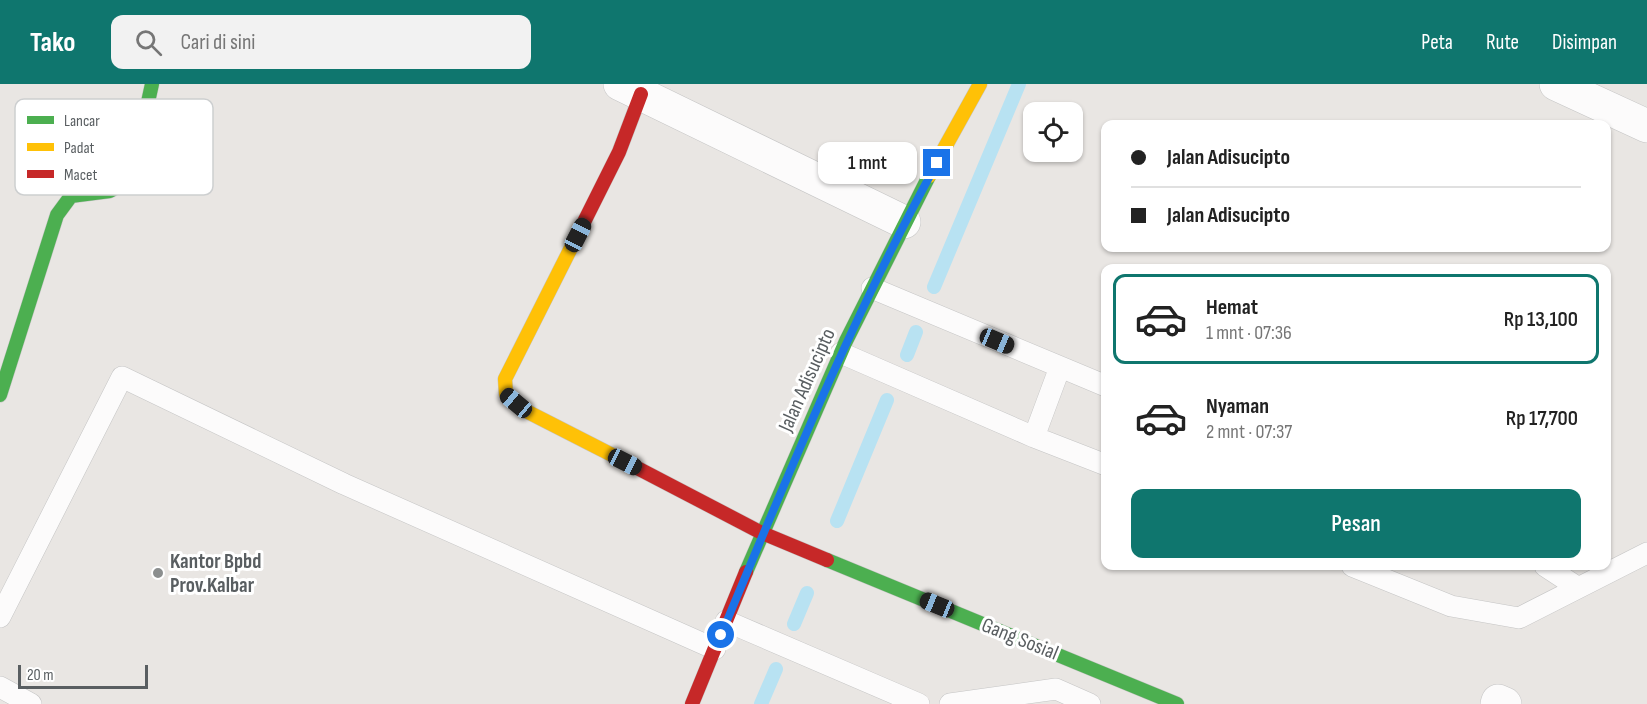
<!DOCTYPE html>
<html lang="id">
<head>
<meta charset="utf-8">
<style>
	:root { --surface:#fff; --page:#f2f2f2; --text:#222; --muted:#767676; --line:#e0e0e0; --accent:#0f766e }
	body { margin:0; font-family:"Sofia Sans Condensed",sans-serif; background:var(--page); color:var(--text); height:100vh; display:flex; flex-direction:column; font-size:22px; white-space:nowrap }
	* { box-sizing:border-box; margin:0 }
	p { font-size:20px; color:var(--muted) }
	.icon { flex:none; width:33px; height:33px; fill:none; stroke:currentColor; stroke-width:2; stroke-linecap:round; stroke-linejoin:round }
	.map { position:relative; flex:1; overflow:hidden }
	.side { position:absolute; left:1101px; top:180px; width:510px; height:306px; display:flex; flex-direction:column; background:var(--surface); border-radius:12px; box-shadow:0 2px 4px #0004 }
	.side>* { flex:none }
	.hud { position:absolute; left:1101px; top:36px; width:510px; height:132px; border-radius:12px; box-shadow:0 2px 4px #0004; display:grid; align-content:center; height:132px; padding:0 30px; background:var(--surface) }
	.tools { position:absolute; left:1023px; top:18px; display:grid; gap:12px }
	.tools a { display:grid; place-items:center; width:60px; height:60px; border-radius:12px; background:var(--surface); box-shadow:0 2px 4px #0004; font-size:30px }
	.scale { position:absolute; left:18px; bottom:15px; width:130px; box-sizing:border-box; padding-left:6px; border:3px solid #595e61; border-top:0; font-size:16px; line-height:21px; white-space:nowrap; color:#595e61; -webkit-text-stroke:4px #fff; paint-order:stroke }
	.end { position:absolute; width:27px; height:27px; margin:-14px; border:8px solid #1a73e8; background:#fff; box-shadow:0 0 0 3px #fff }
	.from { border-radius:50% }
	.bubble { position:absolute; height:42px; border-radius:12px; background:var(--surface); box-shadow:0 2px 4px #0004; font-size:20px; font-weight:600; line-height:42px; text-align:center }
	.car { position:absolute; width:18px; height:36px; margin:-18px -9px; border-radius:8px; box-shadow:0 0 4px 2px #0007; background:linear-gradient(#222 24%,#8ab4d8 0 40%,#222 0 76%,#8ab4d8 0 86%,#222 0) }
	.hud b { display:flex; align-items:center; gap:21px; height:57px; font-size:22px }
	.hud b+b { border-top:2px solid var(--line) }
	.hud i { width:15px; height:15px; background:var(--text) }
	ul { padding:10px 0 0; list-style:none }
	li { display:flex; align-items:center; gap:18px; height:90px; margin:0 12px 9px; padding:0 18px; border:3px solid transparent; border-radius:12px }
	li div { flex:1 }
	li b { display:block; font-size:22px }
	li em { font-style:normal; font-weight:600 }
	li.on { border-color:var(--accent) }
	li>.icon { width:54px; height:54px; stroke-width:1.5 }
	.action { display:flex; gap:12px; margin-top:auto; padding:12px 30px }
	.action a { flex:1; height:69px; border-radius:12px; background:var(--accent); color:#fff; font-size:24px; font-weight:600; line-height:69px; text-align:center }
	header { display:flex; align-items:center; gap:36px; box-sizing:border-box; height:84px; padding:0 30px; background:var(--accent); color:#fff }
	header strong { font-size:28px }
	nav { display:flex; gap:33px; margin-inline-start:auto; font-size:21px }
	.search { width:420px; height:54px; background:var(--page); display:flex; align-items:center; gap:15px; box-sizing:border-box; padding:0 21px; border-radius:12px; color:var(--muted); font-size:22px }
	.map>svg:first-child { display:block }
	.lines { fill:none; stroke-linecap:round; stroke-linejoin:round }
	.stream { stroke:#b8e2f2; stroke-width:14 }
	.lane-casing { stroke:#c5c5c5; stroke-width:22 }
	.street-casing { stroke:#c5c5c5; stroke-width:34 }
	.fast-casing { stroke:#c5c5c4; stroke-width:15 }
	.slow-casing { stroke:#c5c5c4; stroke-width:15 }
	.jam-casing { stroke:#c5c5c4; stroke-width:15 }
	.lane { stroke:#fcfbfb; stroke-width:21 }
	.street { stroke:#fcfbfb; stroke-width:33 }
	.fast { stroke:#4caf50; stroke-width:14 }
	.slow { stroke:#ffc107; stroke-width:14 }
	.jam { stroke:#c62828; stroke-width:14 }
	.route { stroke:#1a73e8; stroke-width:8 }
	.poi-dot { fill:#8b8e8e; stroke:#fff; stroke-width:2 }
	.labels { text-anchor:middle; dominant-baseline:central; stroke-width:6; stroke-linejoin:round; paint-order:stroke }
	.street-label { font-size:21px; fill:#595e61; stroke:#fff }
	.poi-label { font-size:21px; font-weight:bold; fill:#595e61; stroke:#fff; text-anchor:start }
	.key { fill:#fff; stroke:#cdcfd0; stroke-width:1.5 }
	.key-label { font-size:16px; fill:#595e61 }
</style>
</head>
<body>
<header>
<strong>Tako</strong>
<div class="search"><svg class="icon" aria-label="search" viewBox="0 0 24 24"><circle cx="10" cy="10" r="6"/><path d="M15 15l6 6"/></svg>Cari di sini</div>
<nav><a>Peta</a><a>Rute</a><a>Disimpan</a></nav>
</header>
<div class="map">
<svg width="1647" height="620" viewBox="0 0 1647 620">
	<rect width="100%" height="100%" fill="#e9e6e3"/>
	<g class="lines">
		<!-- stream -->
		<path class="stream" d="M934,203L1019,0
			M907,271L916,248
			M837,437L887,316
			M794,540L807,509
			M761,620L776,585"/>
		<!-- lane casing -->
		<g class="lane-casing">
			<path id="lane" d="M872,204L1106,302
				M841,269L1034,353L1106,381
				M1034,353L1060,283
				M1352,482L1451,522L1519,534L1647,469
				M1545,482L1577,503
				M0,533L122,293L344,400L715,565
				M726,537L919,620
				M0,603L31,620
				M950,620L1056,605L1090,620"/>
		</g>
		<!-- street casing -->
		<g class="street-casing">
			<path id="street" d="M620,0L904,138
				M1556,0L1647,42
				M1497,620L1498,617L1505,620"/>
		</g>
		<!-- fast casing -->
		<g class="fast-casing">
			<path id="fast" d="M0,311L57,131L71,112L110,107L126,98L139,59L152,0
				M827,476L1177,620
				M746,488L846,257L929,92"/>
		</g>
		<!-- slow casing -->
		<g class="slow-casing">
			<path id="slow" d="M929,92L980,0
				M579,148L505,295L506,310L526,327L620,375"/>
		</g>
		<!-- jam casing -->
		<g class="jam-casing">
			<path id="jam" d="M579,148L619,68L641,10
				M620,375L762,449L827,476
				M692,620L746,488"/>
		</g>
		<!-- lane -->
		<use href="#lane" class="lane"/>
		<!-- street -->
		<use href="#street" class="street"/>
		<!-- fast -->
		<use href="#fast" class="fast"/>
		<!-- slow -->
		<use href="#slow" class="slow"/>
		<!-- jam -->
		<use href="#jam" class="jam"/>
	</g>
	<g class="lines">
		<!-- route -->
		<path class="route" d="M721,551C788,391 853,231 937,79"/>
	</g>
	<!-- markers -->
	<circle class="poi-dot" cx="158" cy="489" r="6"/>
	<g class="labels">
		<!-- street labels -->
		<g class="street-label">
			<text transform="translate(807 296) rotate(-66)">Jalan Adisucipto</text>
			<text transform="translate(1020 555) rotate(22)">Gang Sosial</text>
		</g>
		<!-- poi labels -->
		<g class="poi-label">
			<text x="170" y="477">Kantor Bpbd<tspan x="170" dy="24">Prov.Kalbar</tspan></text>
		</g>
	</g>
	<!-- legend -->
	<rect x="15" y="15" width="198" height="96" rx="9" class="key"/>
	<rect x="27" y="32" width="27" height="8" fill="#4caf50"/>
	<rect x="27" y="59" width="27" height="8" fill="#ffc107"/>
	<rect x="27" y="86" width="27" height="8" fill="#c62828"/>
	<g class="key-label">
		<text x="64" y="42">Lancar</text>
		<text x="64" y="69">Padat</text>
		<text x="64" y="96">Macet</text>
	</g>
</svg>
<div class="tools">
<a><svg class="icon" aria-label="locate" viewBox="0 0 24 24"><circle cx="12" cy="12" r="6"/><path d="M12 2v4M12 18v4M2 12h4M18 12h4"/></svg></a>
</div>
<div class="scale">20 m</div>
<i class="end from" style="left:721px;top:551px"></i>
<i class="end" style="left:937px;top:79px"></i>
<div class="bubble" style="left:818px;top:58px;width:99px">1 mnt</div>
<i class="car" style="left:578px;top:151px;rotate:27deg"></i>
<i class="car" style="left:997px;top:257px;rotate:113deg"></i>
<i class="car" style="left:516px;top:319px;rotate:310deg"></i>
<i class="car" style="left:625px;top:378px;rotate:117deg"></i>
<i class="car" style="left:937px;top:521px;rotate:292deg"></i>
<div class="hud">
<b><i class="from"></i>Jalan Adisucipto</b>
<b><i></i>Jalan Adisucipto</b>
</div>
<section class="side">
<ul>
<li class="on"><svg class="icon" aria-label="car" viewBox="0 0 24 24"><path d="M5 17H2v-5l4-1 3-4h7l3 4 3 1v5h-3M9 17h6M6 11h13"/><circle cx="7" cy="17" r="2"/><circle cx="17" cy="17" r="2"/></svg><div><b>Hemat</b><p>1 mnt · 07:36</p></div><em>Rp 13,100</em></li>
<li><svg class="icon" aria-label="car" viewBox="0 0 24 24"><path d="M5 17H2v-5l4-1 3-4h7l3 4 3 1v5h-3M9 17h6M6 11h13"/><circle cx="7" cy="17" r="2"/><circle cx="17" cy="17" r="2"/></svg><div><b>Nyaman</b><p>2 mnt · 07:37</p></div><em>Rp 17,700</em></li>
</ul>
<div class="action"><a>Pesan</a></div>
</section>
</div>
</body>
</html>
